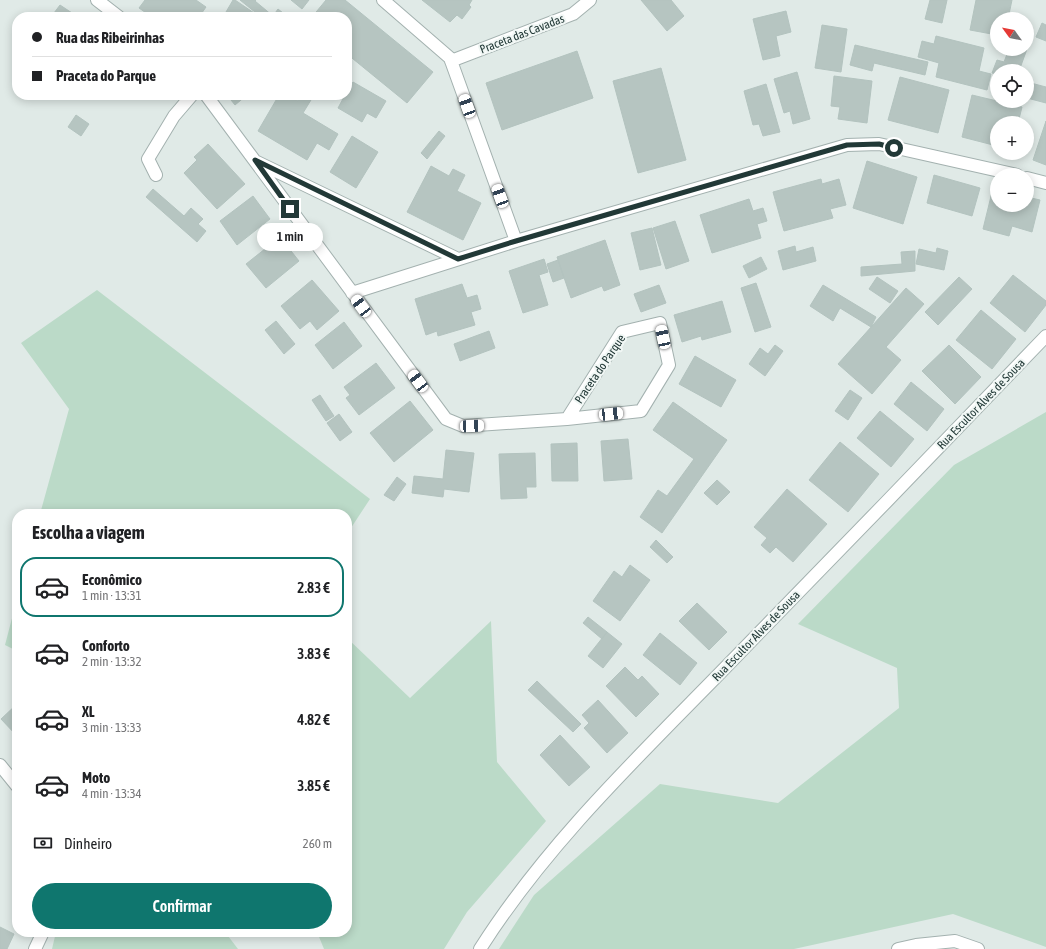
<!DOCTYPE html>
<html lang="pt">
<head>
<meta charset="utf-8">
<style>
	:root { --surface:#fff; --page:#f2f2f2; --text:#202124; --muted:#757577; --line:#e0e0e0; --accent:#0f766e }
	body { margin:0; font-family:"Asap Condensed",sans-serif; background:var(--page); color:var(--text); height:100vh; display:flex; flex-direction:column; font-size:15px; white-space:nowrap }
	* { box-sizing:border-box; margin:0 }
	p { font-size:13px; color:var(--muted) }
	.icon { flex:none; width:22px; height:22px; fill:none; stroke:currentColor; stroke-width:2; stroke-linecap:round; stroke-linejoin:round }
	.map { position:relative; flex:1; overflow:hidden }
	.panel { position:absolute; left:12px; top:509px; width:340px; height:428px; display:flex; flex-direction:column; background:var(--surface); border-radius:16px; box-shadow:0 2px 10px #0003 }
	.panel>* { flex:none }
	.hud { position:absolute; left:12px; top:12px; width:340px; height:88px; border-radius:16px; box-shadow:0 2px 10px #0003; display:grid; align-content:center; height:88px; padding:0 20px; background:var(--surface) }
	.needle { width:26px; rotate:303deg }
	.controls { position:absolute; left:990px; top:12px; display:grid; gap:8px }
	.controls a { display:grid; place-items:center; width:44px; height:44px; border-radius:50%; background:var(--surface); box-shadow:0 2px 10px #0003; font-size:20px }
	.end { position:absolute; width:18px; height:18px; margin:-9px; border:5px solid #223937; background:#fff; box-shadow:0 0 0 2px #fff }
	.from { border-radius:50% }
	.bubble { position:absolute; height:28px; border-radius:14px; background:var(--surface); box-shadow:0 2px 10px #0003; font-size:13px; font-weight:600; line-height:28px; text-align:center }
	.car { position:absolute; width:12px; height:24px; margin:-12px -6px; border-radius:5px; box-shadow:0 0 3px 1px #0007; background:linear-gradient(#fff 24%,#345 0 40%,#fff 0 76%,#345 0 86%,#fff 0) }
	.hud b { display:flex; align-items:center; gap:14px; height:38px; font-size:15px }
	.hud b+b { border-top:1px solid var(--line) }
	.hud i { width:10px; height:10px; background:var(--text) }
	ul { padding:0; list-style:none }
	li { display:flex; align-items:center; gap:12px; height:60px; margin:0 8px 6px; padding:0 12px; border:2px solid transparent; border-radius:16px }
	li div { flex:1 }
	li b { display:block; font-size:15px }
	li em { font-style:normal; font-weight:600 }
	li.active { border-color:var(--accent) }
	li>.icon { width:36px; height:36px; stroke-width:1.5 }
	h2 { padding:0 20px; font-size:18px; line-height:48px }
	.pay { display:flex; align-items:center; gap:10px; height:44px; padding:0 20px; font-size:15px }
	.pay p { margin-inline-start:auto }
	.action { display:flex; gap:8px; margin-top:auto; padding:8px 20px }
	.action a { flex:1; height:46px; border-radius:24px; background:var(--accent); color:#fff; font-size:16px; font-weight:600; line-height:46px; text-align:center }
	.map>svg:first-child { display:block }
	.green { fill:#bbdac8 }
	.building { fill:#b6c5c1; stroke:#b3c3bf }
	.lines { fill:none; stroke-linecap:round; stroke-linejoin:round }
	.minor-casing { stroke:#a3b1af; stroke-width:14 }
	.minor { stroke:#fff; stroke-width:12 }
	.route { stroke:#223937; stroke-width:5 }
	.labels { text-anchor:middle; dominant-baseline:central; stroke-width:4; stroke-linejoin:round; paint-order:stroke }
	.street-label { font-size:12px; fill:#223937; stroke:#f1f7f5 }
</style>
</head>
<body>
<div class="map">
<svg width="1046" height="949" viewBox="0 0 1046 949">
	<rect width="100%" height="100%" fill="#e0eae7"/>
	<!-- green -->
	<path class="green" d="M97,290L370,499L347,534V514H40L69,409L21,343Z
		M1046,412V947L953,914L794,949H499L534,895L660,784L778,803L899,708L897,668L798,624L954,465Z
		M17,599V651L5,645Z
		M491,621L497,762L546,821L467,912L444,949H324L317,932H347V638L410,698Z
		M56,932H225L238,949H52Z"/>
	<!-- building -->
	<path class="building" d="M145,0H196L206,7L199,17H152L139,8Z
		M233,0H235L260,17H233L226,12Z
		M240,0H256L255,1L273,16L278,9L288,17H261Z
		M291,0H309L302,9Z
		M326,0H345L433,72L407,103L347,54V17H312Z
		M422,0H472L469,5L471,7L462,19L457,15L450,22Z
		M641,0H671L684,16L667,31Z
		M930,0H947L942,23L925,19Z
		M976,0H1012L1008,19H997V35L970,30Z
		M60,5L78,17H51Z
		M786,11L791,32L776,36L780,56L763,60L753,19Z
		M1042,23L1046,25V41L1036,37Z
		M822,25L847,29L841,72L815,68Z
		M936,36L984,48L979,71L991,74L987,90L936,77L939,63L918,57L922,41L934,44Z
		M855,45L928,62L925,75L874,63L872,71L850,65Z
		M1009,49H1027L1019,71H997V74L992,73L997,60L1004,62Z
		M577,51L593,98L502,130L486,83Z
		M661,68L686,160L638,173L613,81Z
		M797,72L810,119L793,124L790,111L784,113L774,79Z
		M834,76L872,81L867,123L838,119L840,107L831,106Z
		M900,77L949,90L938,133L888,120Z
		M353,82L386,101L376,118L367,113L362,122L338,108L345,95H347V92Z
		M1027,82L1046,87V103L1027,98Z
		M766,84L780,132L763,136L759,124L753,125L744,91Z
		M227,95H247L235,105Z
		M279,95H287L298,101L301,95H314L303,113L338,134L329,150L317,143L307,160L258,131Z
		M972,95L1022,107L1018,123H997V146L962,137Z
		M76,115L89,124L81,136L68,127Z
		M1046,121V165L1033,160Z
		M439,131L445,136L427,159L421,153Z
		M352,136L378,152L356,188L330,172Z
		M208,144L245,184L217,209L184,173L197,160L194,157Z
		M867,161L917,177L903,224L853,208Z
		M431,166L449,176L453,169L465,175L457,191L481,203L463,240L407,212Z
		M934,175L980,188L972,216L927,203Z
		M821,179L822,184L839,179L846,205L830,209L833,218L784,231L773,192Z
		M993,188L997,189V205H1027V197L1040,200L1032,232L1012,226L1009,236L983,229Z
		M153,189L184,216L191,208L203,219L198,224L206,231L197,242L146,197Z
		M253,196L270,219L237,245L220,221Z
		M749,199L753,211L763,208L767,221L757,224L761,238L712,253L700,215Z
		M675,221L689,261L666,269L653,228Z
		M652,228L661,265L640,270L631,233Z
		M280,237L299,261L266,288L246,264Z
		M605,240L620,285L604,291L602,286L571,298L557,257Z
		M795,246L796,252L813,247L816,261L783,270L778,251Z
		M937,248L948,251L944,270L916,264L919,249L936,253Z
		M915,251V271L861,276V267L902,264L901,252Z
		M761,257L767,269L749,278L743,266Z
		M544,259L548,272L539,275L548,305L523,313L509,271Z
		M558,260L564,278L553,282L547,264Z
		M1013,275L1046,301V305L1025,332L990,303Z
		M877,277L898,291L890,303L869,289Z
		M959,277L972,289L938,325L925,312Z
		M312,280L339,311L317,330L310,321L300,329L281,306Z
		M756,283L771,327L755,332L741,288Z
		M462,284L467,298L477,295L481,309L471,312L475,325L438,336L437,331L426,335L415,299Z
		M659,285L666,303L641,312L634,294Z
		M823,285L876,317L871,327L840,308L833,321L810,306Z
		M906,288L924,304L886,347L901,360L872,394L838,364Z
		M722,301L731,332L702,340L701,336L682,342L674,315Z
		M981,310L1016,339L992,369L956,340Z
		M276,321L295,344L284,354L265,330Z
		M344,322L362,346L333,369L315,345Z
		M489,331L495,348L460,361L454,344Z
		M775,345L783,351L765,376L749,364L760,348L768,354Z
		M949,345L981,377L955,404L922,371Z
		M695,356L736,380L721,407L679,384Z
		M376,363L395,388L359,415L346,398L350,395L344,387Z
		M911,382L944,409L927,431L894,404Z
		M850,390L862,398L848,420L835,411Z
		M320,395L334,416L326,421L312,400Z
		M410,401L433,430L394,462L370,433Z
		M673,402L727,440L662,533L640,517L658,490L667,496L694,459L653,430Z
		M880,411L914,439L891,467L857,438Z
		M339,414L352,432L340,441L327,423Z
		M628,439L632,479L604,481L601,441Z
		M840,442L879,474L848,512L809,480Z
		M577,443L578,481H552L551,444Z
		M446,450L474,453L469,492L444,489L443,497L412,493L414,476L443,479Z
		M535,453L536,487H526L527,498L501,499L499,454Z
		M397,477L406,484L394,501L384,495Z
		M717,480L730,492L717,505L704,493Z
		M787,489L827,524L793,562L776,547L770,553L761,545L767,538L754,527Z
		M656,540L673,557L667,563L650,547Z
		M630,565L650,580L620,621L593,601L614,571L622,577Z
		M697,603L727,632L709,650L679,621Z
		M588,617L607,632L602,639L583,623Z
		M607,632L622,644L603,668L588,656Z
		M660,633L697,663L680,685L643,655Z
		M625,667L638,680L642,676L659,694L636,717L606,686Z
		M537,681L581,724L573,732L528,690Z
		M598,700L628,733L607,753L584,728L589,723L582,715Z
		M17,704V736L1,719Z
		M560,735L590,767L569,786L540,755Z
		M0,927L14,934L7,949H0Z"/>
	<g class="lines">
		<!-- minor casing -->
		<g class="minor-casing">
			<path id="minor" d="M97,0L119,17
				M383,0L450,58L516,241
				M451,61L573,14L590,0
				M206,95L446,419L463,426L567,419L641,411L669,365L660,323L622,332L567,419
				M257,162L458,259
				M156,175L148,159L174,116L192,95
				M1027,178L1046,183
				M352,293L516,241L847,145L879,144L1017,175
				M0,765L17,786
				M35,949L43,932
				M480,949C546,845 636,759 722,671C830,560 939,448 1046,336
				M898,949L916,945L955,941L978,949"/>
		</g>
		<!-- minor -->
		<use href="#minor" class="minor"/>
	</g>
	<g class="lines">
		<!-- route -->
		<path class="route" d="M290,209L255,160L458,259L516,241L847,145L879,144L894,148"/>
	</g>
	<g class="labels">
		<!-- street labels -->
		<g class="street-label">
			<text transform="translate(522 34) rotate(-21)">Praceta das Cavadas</text>
			<text transform="translate(600 369) rotate(-56)">Praceta do Parque</text>
			<text transform="translate(981 404) rotate(-46)">Rua Escultor Alves de Sousa</text>
			<text transform="translate(756 636) rotate(-46)">Rua Escultor Alves de Sousa</text>
		</g>
	</g>
</svg>
<div class="controls">
<a><svg class="needle" viewBox="-14 -14 28 28"><path d="M0-13l5 13h-10z" fill="#e53935"/><path d="M0 13l5-13h-10z" fill="#757577"/></svg></a>
<a><svg class="icon" aria-label="locate" viewBox="0 0 24 24"><circle cx="12" cy="12" r="6"/><path d="M12 2v4M12 18v4M2 12h4M18 12h4"/></svg></a>
<a>+</a>
<a>−</a>
</div>
<i class="end from" style="left:894px;top:148px"></i>
<i class="end" style="left:290px;top:209px"></i>
<div class="bubble" style="left:257px;top:223px;width:66px">1 min</div>
<i class="car" style="left:467px;top:106px;rotate:340deg"></i>
<i class="car" style="left:500px;top:196px;rotate:340deg"></i>
<i class="car" style="left:361px;top:306px;rotate:323deg"></i>
<i class="car" style="left:663px;top:337px;rotate:348deg"></i>
<i class="car" style="left:418px;top:381px;rotate:323deg"></i>
<i class="car" style="left:611px;top:414px;rotate:84deg"></i>
<i class="car" style="left:472px;top:426px;rotate:88deg"></i>
<div class="hud">
<b><i class="from"></i>Rua das Ribeirinhas</b>
<b><i></i>Praceta do Parque</b>
</div>
<section class="panel">
<h2>Escolha a viagem</h2>
<ul>
<li class="active"><svg class="icon" aria-label="car" viewBox="0 0 24 24"><path d="M5 17H2v-5l4-1 3-4h7l3 4 3 1v5h-3M9 17h6M6 11h13"/><circle cx="7" cy="17" r="2"/><circle cx="17" cy="17" r="2"/></svg><div><b>Econômico</b><p>1 min · 13:31</p></div><em>2.83 €</em></li>
<li><svg class="icon" aria-label="car" viewBox="0 0 24 24"><path d="M5 17H2v-5l4-1 3-4h7l3 4 3 1v5h-3M9 17h6M6 11h13"/><circle cx="7" cy="17" r="2"/><circle cx="17" cy="17" r="2"/></svg><div><b>Conforto</b><p>2 min · 13:32</p></div><em>3.83 €</em></li>
<li><svg class="icon" aria-label="car" viewBox="0 0 24 24"><path d="M5 17H2v-5l4-1 3-4h7l3 4 3 1v5h-3M9 17h6M6 11h13"/><circle cx="7" cy="17" r="2"/><circle cx="17" cy="17" r="2"/></svg><div><b>XL</b><p>3 min · 13:33</p></div><em>4.82 €</em></li>
<li><svg class="icon" aria-label="car" viewBox="0 0 24 24"><path d="M5 17H2v-5l4-1 3-4h7l3 4 3 1v5h-3M9 17h6M6 11h13"/><circle cx="7" cy="17" r="2"/><circle cx="17" cy="17" r="2"/></svg><div><b>Moto</b><p>4 min · 13:34</p></div><em>3.85 €</em></li>
</ul>
<div class="pay"><svg class="icon" aria-label="cash" viewBox="0 0 24 24"><path d="M3 7h18v10H3z"/><circle cx="12" cy="12" r="2"/></svg>Dinheiro<p>260 m</p></div>
<div class="action"><a>Confirmar</a></div>
</section>
</div>
</body>
</html>
